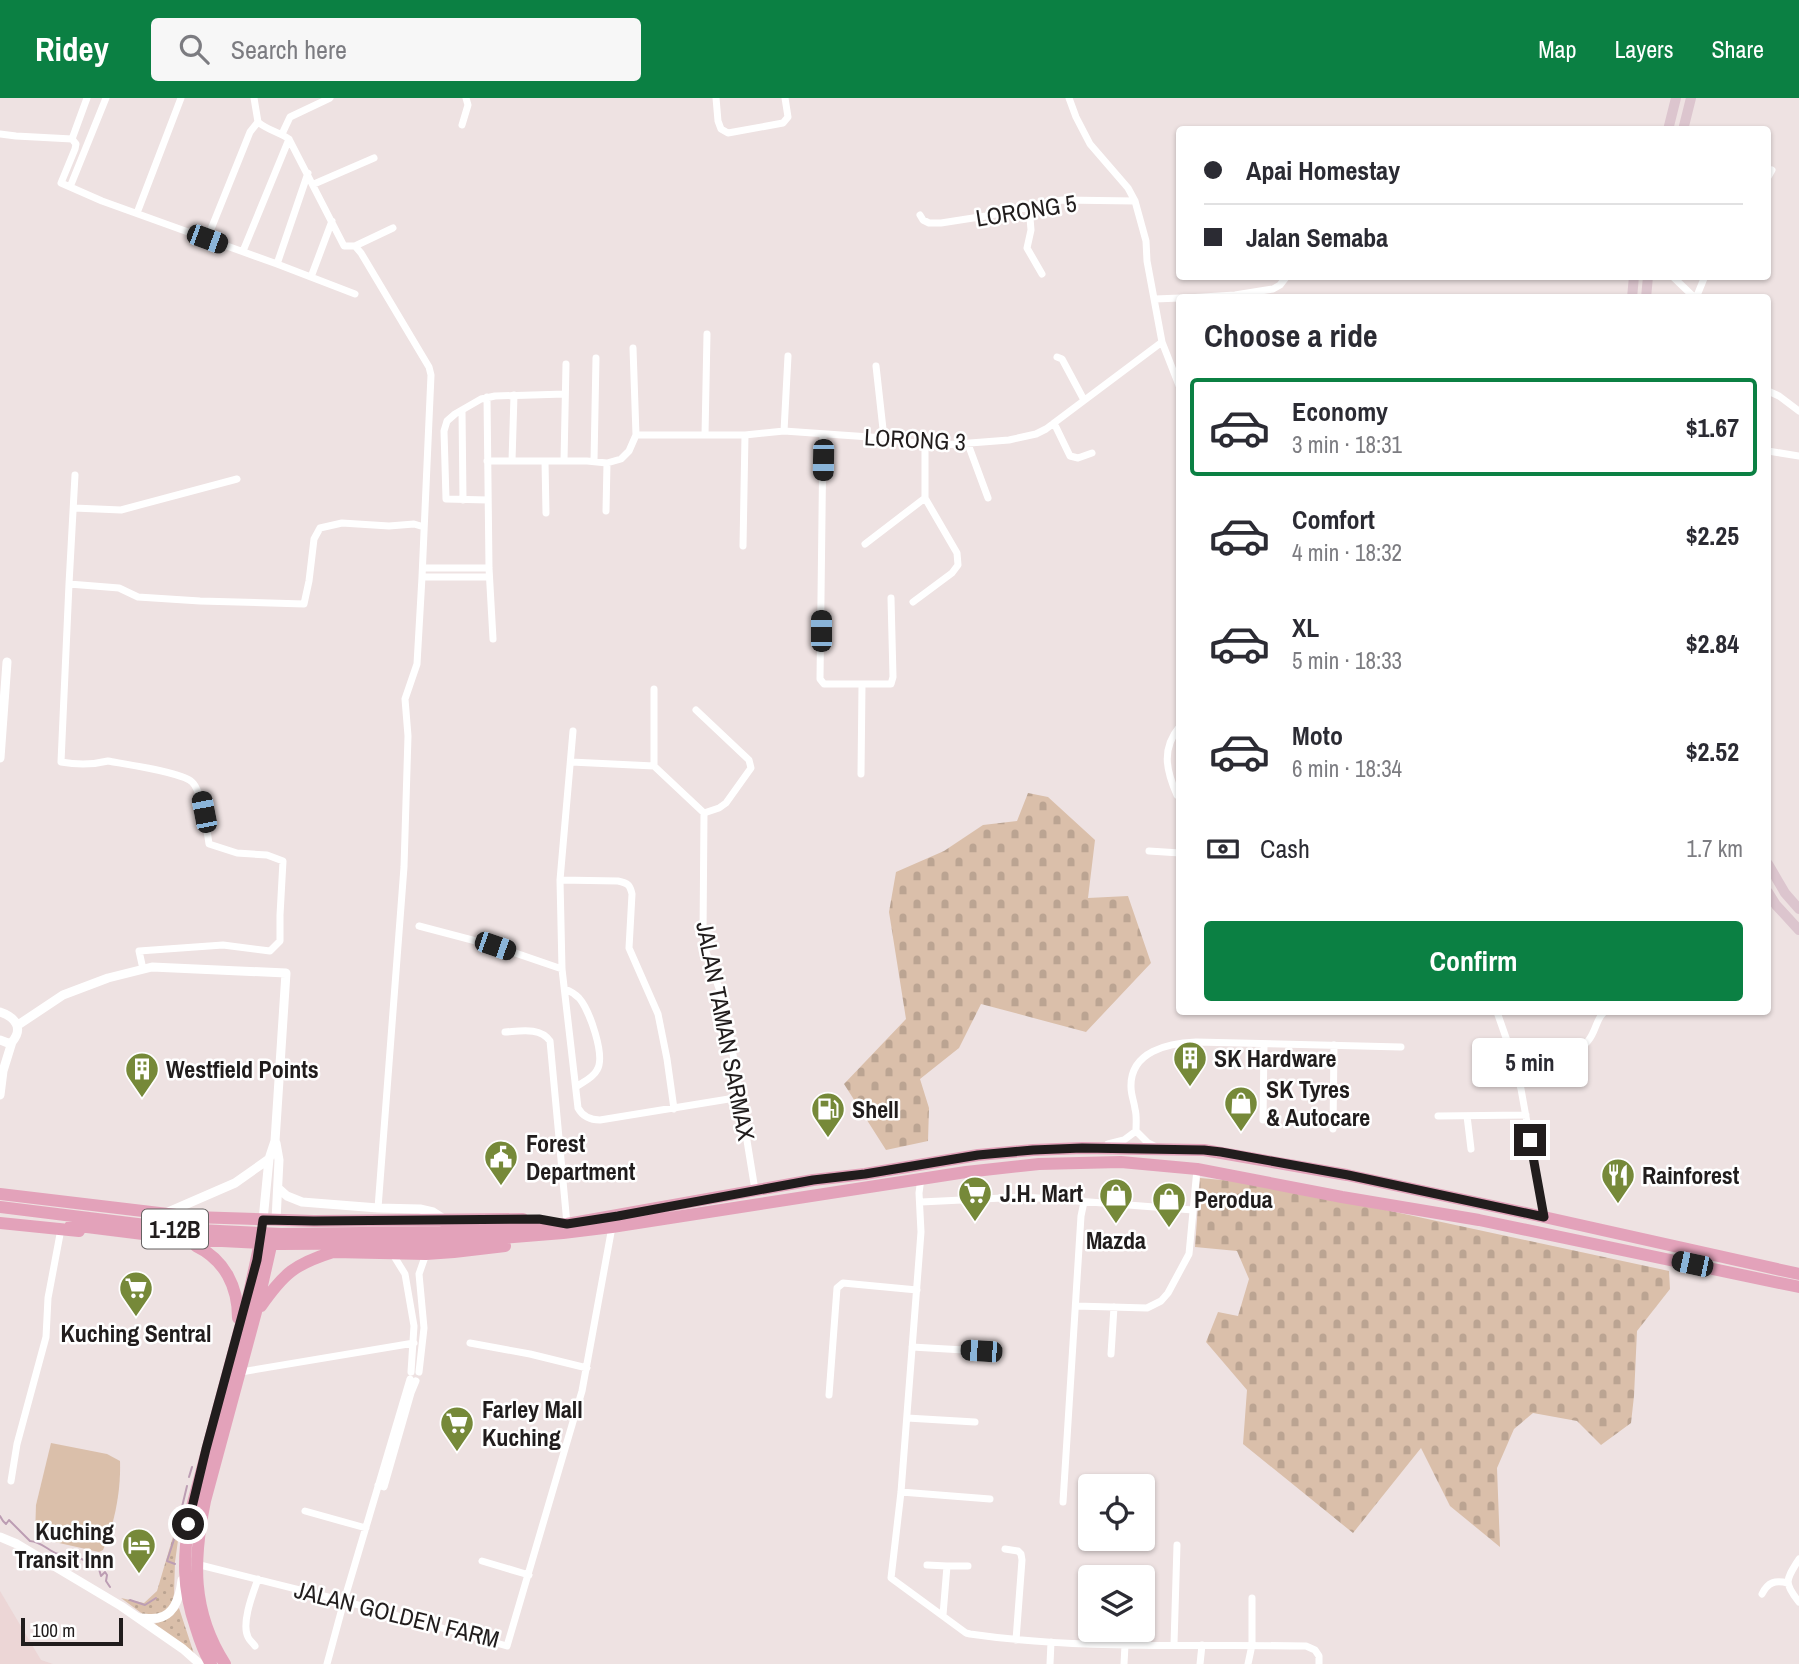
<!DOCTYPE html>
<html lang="en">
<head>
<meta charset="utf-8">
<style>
	:root { --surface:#fff; --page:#f7f7f7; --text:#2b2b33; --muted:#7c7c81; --line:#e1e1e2; --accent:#0b8043 }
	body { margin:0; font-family:"Archivo Narrow",sans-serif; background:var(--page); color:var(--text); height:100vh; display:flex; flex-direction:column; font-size:26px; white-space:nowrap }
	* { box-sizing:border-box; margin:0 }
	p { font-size:23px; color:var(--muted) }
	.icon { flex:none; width:38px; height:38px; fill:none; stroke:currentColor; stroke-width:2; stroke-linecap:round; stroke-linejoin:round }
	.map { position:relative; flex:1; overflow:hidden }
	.drawer { position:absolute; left:1176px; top:196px; width:595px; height:721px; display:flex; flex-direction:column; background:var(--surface); border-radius:7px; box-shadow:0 2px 5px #0004 }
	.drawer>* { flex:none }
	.hud { position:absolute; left:1176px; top:28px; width:595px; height:154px; border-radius:7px; box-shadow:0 2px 5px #0004; display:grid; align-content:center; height:154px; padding:0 28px; background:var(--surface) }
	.tools { position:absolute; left:1078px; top:1376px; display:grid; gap:14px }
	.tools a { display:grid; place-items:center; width:77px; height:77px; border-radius:7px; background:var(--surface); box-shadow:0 2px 5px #0004; font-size:35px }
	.scale { position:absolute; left:21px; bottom:18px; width:102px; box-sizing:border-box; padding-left:7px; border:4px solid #211d1d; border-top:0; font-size:19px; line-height:24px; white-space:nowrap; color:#211d1d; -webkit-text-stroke:5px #fff; paint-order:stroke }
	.end { position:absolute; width:32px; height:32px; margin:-16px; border:9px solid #211d1d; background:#fff; box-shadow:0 0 0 4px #fff }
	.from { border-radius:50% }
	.bubble { position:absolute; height:49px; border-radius:7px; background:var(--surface); box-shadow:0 2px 5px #0004; font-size:23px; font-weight:700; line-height:49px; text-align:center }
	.car { position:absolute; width:21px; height:42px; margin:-21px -10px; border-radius:9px; box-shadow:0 0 5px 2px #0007; background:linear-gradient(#222 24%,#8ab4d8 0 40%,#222 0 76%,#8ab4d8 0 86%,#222 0) }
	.hud b { display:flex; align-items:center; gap:24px; height:66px; font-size:26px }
	.hud b+b { border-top:2px solid var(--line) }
	.hud i { width:18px; height:18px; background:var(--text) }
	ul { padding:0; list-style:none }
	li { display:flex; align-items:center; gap:21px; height:98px; margin:0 14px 10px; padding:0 14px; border:4px solid transparent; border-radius:7px }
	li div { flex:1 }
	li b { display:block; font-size:26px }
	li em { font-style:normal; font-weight:700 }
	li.active { border-color:var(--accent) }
	li>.icon { width:63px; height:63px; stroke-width:1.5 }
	h2 { padding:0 28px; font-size:32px; line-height:84px }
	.pay { display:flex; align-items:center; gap:18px; height:77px; padding:0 28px; font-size:26px }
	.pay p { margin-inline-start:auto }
	.action { display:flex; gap:14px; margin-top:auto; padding:14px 28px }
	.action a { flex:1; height:80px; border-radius:7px; background:var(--accent); color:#fff; font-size:28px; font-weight:700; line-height:80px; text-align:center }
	header { display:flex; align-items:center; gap:42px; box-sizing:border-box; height:98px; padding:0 35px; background:var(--accent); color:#fff }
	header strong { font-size:33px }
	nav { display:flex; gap:38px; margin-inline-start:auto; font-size:24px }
	.search { width:490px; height:63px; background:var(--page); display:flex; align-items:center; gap:18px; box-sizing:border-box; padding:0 24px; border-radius:7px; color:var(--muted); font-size:26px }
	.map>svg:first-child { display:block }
	.built { fill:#ecd6d6 }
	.grass { fill:url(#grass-dots) }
	.cemetery { fill:url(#cemetery-stones) }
	.garden { fill:#dabfaa }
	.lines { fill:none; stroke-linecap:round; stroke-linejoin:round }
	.stream { stroke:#bc9db3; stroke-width:2 }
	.minor { stroke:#fff; stroke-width:7 }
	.tertiary { stroke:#fff; stroke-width:9 }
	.secondary { stroke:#dcc5ce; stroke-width:10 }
	.trunk { stroke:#e3a2ba; stroke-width:12 }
	.route { stroke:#211d1d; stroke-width:9 }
	.labels { text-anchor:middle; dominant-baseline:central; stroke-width:5; stroke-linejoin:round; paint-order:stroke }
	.shield { fill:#fff; stroke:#646161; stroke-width:2 }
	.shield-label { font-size:23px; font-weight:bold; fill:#211d1d }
	.street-label { font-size:24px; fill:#211d1d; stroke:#fff }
	.poi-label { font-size:24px; font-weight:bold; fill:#211d1d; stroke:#fff; text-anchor:start }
</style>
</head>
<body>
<header>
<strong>Ridey</strong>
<div class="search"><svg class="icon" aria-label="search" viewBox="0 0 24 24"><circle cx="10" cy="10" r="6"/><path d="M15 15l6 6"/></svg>Search here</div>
<nav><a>Map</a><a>Layers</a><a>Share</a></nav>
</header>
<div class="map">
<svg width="1799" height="1566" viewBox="0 0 1799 1566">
	<defs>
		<pattern id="grass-dots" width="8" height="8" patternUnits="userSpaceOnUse" patternTransform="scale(1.75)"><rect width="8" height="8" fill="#dabfaa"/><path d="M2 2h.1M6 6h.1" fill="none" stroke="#bba492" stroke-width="1.8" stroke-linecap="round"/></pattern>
		<pattern id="cemetery-stones" width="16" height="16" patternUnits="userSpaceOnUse" patternTransform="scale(1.75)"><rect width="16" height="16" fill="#dabfaa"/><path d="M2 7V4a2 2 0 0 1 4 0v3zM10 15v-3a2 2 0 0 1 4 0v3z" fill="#bba492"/></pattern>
	</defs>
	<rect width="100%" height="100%" fill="#eee2e2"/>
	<!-- built -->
	<path class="built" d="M0,1493L41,1562L53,1566H0Z"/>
	<!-- grass -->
	<path class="grass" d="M177,1425L180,1428L175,1464L174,1496L172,1505L168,1512L160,1516L144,1517L121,1500L144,1505L157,1493Z
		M179,1510L196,1562L154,1526L167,1521Z"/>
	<!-- cemetery -->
	<path class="cemetery" d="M1028,695L1048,699L1095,742L1088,800L1128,798L1151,865L1086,934L981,906L959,950L920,981L929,1010L928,1043L886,1052L844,986L906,921L889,814L896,774L944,753L983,727L1017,723Z
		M1200,1080L1265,1086L1669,1173L1670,1191L1637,1233L1634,1298L1631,1325L1601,1347L1577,1323L1533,1315L1514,1331L1497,1370L1500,1449L1450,1408L1421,1350L1353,1435L1243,1346L1247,1292L1206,1244L1218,1214L1238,1218L1249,1181L1237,1153L1195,1149Z"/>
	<!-- garden -->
	<path class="garden" d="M51,1345L107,1356L120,1363C121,1392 115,1425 103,1452L99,1454L37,1440L35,1437L36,1407Z"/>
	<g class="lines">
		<!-- stream -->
		<path class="stream" d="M189,1379L192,1369
			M181,1413L187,1388
			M0,1418L3,1423L6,1426L9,1422L30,1443C46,1444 53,1461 70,1456L86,1463L90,1462L94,1463L99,1471L101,1478L105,1474L107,1477L106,1483L110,1489
			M175,1466L167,1463L178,1429
			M130,1502L145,1507L156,1500"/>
		<!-- minor -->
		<path class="minor" d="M87,0L72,41L76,46L75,51L61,85L102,103L277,166L308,75
			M254,0L258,24C267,32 279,34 289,41L344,148H355L361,155L429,269L431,277L422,479L417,566L405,601L408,638L404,769L378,1110
			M716,0L718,23L721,31L728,35L783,25L788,19L785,0
			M1069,0L1076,19L1090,46L1128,90L1135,103L1146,143L1147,163L1162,244L1180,290
			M462,27L468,7L466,0
			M0,36L16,38L72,41
			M282,36L290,19L330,0
			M1768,79L1772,72
			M314,86L374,60
			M70,89L106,0
			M1029,108L1031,132L1027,150L1042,176
			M137,115L181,0
			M920,117L923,122L929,125H941L986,118L1062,102L1135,103
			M207,141L244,49L250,34L258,24
			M355,148L393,130
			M243,153L289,41
			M277,166L355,196
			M1672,178L1695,200
			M311,179L332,123
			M1187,200L1235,197L1273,191L1280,187L1287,178
			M1696,200L1705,178
			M1155,201L1180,200
			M1057,259L1062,261L1084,302
			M876,268L884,340
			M1768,293L1779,298L1799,313
			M487,299L489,470L493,541
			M462,312L463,402
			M1054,325L1070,358L1078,360L1092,355
			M784,333L788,258
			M823,336L820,581L824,586H891L893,579L891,500
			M636,337H745L784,333L884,340L921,346L944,347L1009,342L1036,336L1046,331L1162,244
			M705,337L707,236
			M968,346L988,400
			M1768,353L1799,358
			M487,363H587L607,365L621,361L629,353L636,337L633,250
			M512,363L514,297
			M545,363L546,415
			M564,363L566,266
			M594,363L596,260
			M75,377L69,486L119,490L138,499L200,503L304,506L309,483L314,441L320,430L342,425L389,428L414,426L424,429
			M488,402L446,401L444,333L447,323L455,316L481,301L495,298L565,296
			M74,410L121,412L237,381
			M606,413L607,365
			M865,446L925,400
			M743,448L745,337
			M423,470H489
			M422,479H489
			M69,486L61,664C78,667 92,667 108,663C124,666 181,674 192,684C202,693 207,732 209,746L237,755L267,757L283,763L280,817V843L270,853L223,847L139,853L143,871
			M913,504L952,475L958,467L957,455L925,400V346
			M654,591V668
			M696,612L749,662L751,670L726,705L719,710L704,715
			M573,633L560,782L562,871L578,1010C583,1019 590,1022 600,1022L741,999
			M571,664L654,668L704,715L703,837L706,854L725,907L755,1092
			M861,676L862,587
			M1177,697C1166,672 1161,651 1180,628
			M1149,753L1180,755
			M560,782L618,783C628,785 630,787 632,796L629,850L658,916L667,961L674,1011
			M419,828L495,848L562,871
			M565,891C570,893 575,896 579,900C589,911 606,958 597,972C593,980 583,984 576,989
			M1497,914L1511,954L1521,991L1544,1119
			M505,934C521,933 540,929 550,943L567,1126
			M1511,954C1529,953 1577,956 1588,943C1596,934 1596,921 1604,914
			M1438,1018L1526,1017
			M1467,1018L1471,1051
			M1263,1022L1264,946
			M1333,1031L1334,947
			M1136,1033L1148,1045L1154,1048
			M1108,1046L1124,1042L1136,1033C1136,1025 1137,1018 1135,1011C1134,1003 1131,997 1131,989C1130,953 1169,945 1196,944L1401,949
			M921,1080L919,1095L921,1134L901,1394L891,1480L966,1535L970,1536C1081,1552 1194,1546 1306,1548L1315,1552L1319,1558V1566
			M921,1104L1025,1099L1193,1112
			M392,1155L405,1176L414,1228L411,1274
			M1076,1208L1147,1210L1161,1203L1168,1195L1189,1156L1197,1071
			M470,1245L530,1256L587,1270
			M912,1249L981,1253
			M1111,1256L1114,1209
			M241,1274L414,1245
			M419,1274L424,1230L419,1176L426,1156
			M829,1297L837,1190L843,1185L917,1192
			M907,1320L975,1324
			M11,1383L17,1346L46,1239L48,1200L61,1131
			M378,1387L384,1389L411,1295L416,1283
			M901,1394L990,1401
			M1063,1404L1081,1118L1084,1104
			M305,1413L366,1430
			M1005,1451L1018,1453L1021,1456L1022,1462L1016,1542
			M1799,1461C1786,1482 1783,1484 1799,1504
			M482,1463L529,1477
			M196,1466L344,1503L507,1548L582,1293L612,1129
			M927,1467L947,1468
			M1094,1479V1471
			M1762,1496C1768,1484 1775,1482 1788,1485
			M943,1517L947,1468H968
			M1091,1546L1092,1531
			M1174,1546L1177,1447
			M255,1548C253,1545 249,1542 248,1539C241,1525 253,1495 258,1481
			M327,1566L344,1503L410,1281
			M1050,1566L1051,1544
			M1124,1566L1125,1547
			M1200,1566L1202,1547
			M1248,1566L1252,1547V1500"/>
		<!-- tertiary -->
		<path class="tertiary" d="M0,660L7,564
			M0,914C15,919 24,930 12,944L8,945L0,942
			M18,927L63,897L108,880L152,869L286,875L275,1043L269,1061L263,1122
			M0,997L3,973L12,944
			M276,1045L279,1062L276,1122
			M278,1090L287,1098L302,1104L378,1110L420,1111L433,1114L444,1121
			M166,1115L235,1085L269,1061
			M0,1439L17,1446L121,1508L183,1551L200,1566
			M140,1520C145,1520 152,1521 158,1520C175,1517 180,1498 182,1482"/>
		<!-- secondary -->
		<path class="secondary" d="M1668,32L1676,0
			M1683,32L1691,0
			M1632,200L1634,178
			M1646,200L1648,178
			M1768,766L1785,795L1799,811
			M1768,794L1776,807L1799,832"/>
		<!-- trunk -->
		<path class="trunk" d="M0,1096L193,1119L314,1123L523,1121
			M0,1109L178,1131L281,1136L441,1134L567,1126L813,1082L865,1076L978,1057L1033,1052L1082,1050L1204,1052L1347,1077L1544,1119L1799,1176
			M0,1125L79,1133
			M71,1127L183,1141L280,1146L443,1145L563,1135L612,1129L966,1074L1039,1066L1121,1064L1197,1071L1342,1099L1479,1122L1799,1189
			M196,1148C225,1162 238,1189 238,1220
			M334,1154L426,1156L454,1154L505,1148
			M261,1208C284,1175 295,1166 333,1154
			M211,1566C204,1555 200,1543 196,1530C182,1490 183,1458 190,1416L248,1200L261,1140
			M225,1566C191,1513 193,1462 205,1403L256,1214L273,1139"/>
	</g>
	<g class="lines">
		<!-- route -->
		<path class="route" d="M188,1426L206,1351L257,1162L263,1122L314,1123L539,1121L567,1126L618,1118L813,1082L865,1076L978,1057L1033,1052L1082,1050L1204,1052L1221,1054L1348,1077L1544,1119L1530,1042"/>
	</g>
	<!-- icons -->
	<defs>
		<g id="building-pin" transform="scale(1.75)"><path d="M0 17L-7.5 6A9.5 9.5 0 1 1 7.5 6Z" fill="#768939" stroke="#fff"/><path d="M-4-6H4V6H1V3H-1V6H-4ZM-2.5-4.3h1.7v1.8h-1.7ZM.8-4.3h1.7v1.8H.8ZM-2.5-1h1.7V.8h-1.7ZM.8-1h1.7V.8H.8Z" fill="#fff"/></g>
		<g id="shop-pin" transform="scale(1.75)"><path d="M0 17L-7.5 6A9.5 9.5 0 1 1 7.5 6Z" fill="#768939" stroke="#fff"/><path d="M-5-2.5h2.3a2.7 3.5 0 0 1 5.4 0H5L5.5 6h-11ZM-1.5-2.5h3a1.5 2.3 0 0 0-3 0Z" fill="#fff"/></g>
		<g id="fuel-pin" transform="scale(1.75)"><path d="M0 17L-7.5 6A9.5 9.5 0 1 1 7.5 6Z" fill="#768939" stroke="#fff"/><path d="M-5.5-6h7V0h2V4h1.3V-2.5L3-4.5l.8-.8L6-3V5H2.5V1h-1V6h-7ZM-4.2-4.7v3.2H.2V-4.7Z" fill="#fff"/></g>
		<g id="civic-pin" transform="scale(1.75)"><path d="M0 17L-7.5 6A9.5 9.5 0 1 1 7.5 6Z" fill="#768939" stroke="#fff"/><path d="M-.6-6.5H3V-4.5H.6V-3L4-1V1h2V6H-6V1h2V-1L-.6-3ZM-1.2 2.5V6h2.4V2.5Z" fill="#fff"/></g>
		<g id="restaurant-pin" transform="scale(1.75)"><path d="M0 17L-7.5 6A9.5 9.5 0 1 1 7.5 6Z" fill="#768939" stroke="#fff"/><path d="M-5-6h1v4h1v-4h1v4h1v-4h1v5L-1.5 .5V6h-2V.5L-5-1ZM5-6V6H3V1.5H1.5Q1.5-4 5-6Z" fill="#fff"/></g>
		<g id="supermarket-pin" transform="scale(1.75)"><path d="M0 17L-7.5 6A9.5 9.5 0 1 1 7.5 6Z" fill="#768939" stroke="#fff"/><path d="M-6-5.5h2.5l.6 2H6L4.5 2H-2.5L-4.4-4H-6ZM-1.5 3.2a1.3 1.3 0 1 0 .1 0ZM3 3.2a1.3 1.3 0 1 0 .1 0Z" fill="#fff"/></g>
		<g id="hotel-pin" transform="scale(1.75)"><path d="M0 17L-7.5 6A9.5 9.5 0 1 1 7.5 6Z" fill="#768939" stroke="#fff"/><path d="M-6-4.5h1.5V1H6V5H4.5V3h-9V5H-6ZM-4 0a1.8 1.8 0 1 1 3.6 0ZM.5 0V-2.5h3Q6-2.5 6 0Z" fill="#fff"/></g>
	</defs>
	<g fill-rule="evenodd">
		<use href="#building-pin" x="1190" y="960"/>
		<use href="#building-pin" x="142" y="971"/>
		<use href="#shop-pin" x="1241" y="1005"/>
		<use href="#fuel-pin" x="828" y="1011"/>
		<use href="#civic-pin" x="501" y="1059"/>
		<use href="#restaurant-pin" x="1618" y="1077"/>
		<use href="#supermarket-pin" x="975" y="1095"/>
		<use href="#shop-pin" x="1116" y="1097"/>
		<use href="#shop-pin" x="1169" y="1101"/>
		<use href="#supermarket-pin" x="136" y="1190"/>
		<use href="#supermarket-pin" x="457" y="1325"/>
		<use href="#hotel-pin" x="139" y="1447"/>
	</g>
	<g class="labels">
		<!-- shield labels -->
		<rect class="shield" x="142" y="1111.5" width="66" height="39" rx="5"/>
		<g class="shield-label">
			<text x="175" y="1131">1-12B</text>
		</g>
		<!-- street labels -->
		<g class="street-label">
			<text transform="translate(1026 112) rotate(-9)">LORONG 5</text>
			<text transform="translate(915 341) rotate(3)">LORONG 3</text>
			<text transform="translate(726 933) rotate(79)">JALAN TAMAN SARMAX</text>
			<text transform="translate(397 1516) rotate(14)">JALAN GOLDEN FARM</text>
		</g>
		<!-- poi labels -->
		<g class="poi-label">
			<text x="1214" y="960">SK Hardware</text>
			<text x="166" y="971">Westfield Points</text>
			<text x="1266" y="991">SK Tyres<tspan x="1266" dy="28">&amp; Autocare</tspan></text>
			<text x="852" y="1011">Shell</text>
			<text x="526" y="1045">Forest<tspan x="526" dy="28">Department</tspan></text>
			<text x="1642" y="1077">Rainforest</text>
			<text x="1000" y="1095">J.H. Mart</text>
			<text x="1194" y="1101">Perodua</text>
			<text x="1116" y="1142" text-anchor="middle">Mazda</text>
			<text x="136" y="1235" text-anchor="middle">Kuching Sentral</text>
			<text x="482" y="1311">Farley Mall<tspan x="482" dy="28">Kuching</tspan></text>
			<text x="114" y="1433" text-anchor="end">Kuching<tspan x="114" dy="28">Transit Inn</tspan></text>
		</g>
	</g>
</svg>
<div class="tools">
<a><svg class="icon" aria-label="locate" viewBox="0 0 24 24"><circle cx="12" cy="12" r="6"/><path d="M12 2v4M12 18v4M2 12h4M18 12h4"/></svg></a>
<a><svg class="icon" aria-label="layers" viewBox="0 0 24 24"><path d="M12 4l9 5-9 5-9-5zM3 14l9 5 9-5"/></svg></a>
</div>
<div class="scale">100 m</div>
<i class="end from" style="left:188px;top:1426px"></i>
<i class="end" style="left:1530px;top:1042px"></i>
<div class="bubble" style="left:1472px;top:940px;width:116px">5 min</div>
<i class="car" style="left:207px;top:141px;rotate:110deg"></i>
<i class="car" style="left:823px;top:362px;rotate:181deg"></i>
<i class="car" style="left:821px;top:533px;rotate:0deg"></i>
<i class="car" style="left:204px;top:714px;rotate:349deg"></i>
<i class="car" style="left:495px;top:848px;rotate:109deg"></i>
<i class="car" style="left:1692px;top:1166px;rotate:282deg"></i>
<i class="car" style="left:981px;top:1253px;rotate:274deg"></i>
<div class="hud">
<b><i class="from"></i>Apai Homestay</b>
<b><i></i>Jalan Semaba</b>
</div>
<section class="drawer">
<h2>Choose a ride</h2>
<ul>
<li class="active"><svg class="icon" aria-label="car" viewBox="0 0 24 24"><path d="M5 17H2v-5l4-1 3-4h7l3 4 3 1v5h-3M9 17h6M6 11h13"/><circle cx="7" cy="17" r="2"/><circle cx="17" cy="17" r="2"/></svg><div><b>Economy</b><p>3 min · 18:31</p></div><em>$1.67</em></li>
<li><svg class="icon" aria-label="car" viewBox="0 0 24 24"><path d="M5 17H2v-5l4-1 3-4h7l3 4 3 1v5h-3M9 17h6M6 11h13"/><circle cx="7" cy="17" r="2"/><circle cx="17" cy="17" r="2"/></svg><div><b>Comfort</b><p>4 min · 18:32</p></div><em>$2.25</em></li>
<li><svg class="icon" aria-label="car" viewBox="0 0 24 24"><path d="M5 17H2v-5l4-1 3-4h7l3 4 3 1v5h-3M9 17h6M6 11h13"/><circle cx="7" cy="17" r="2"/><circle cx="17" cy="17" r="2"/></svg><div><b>XL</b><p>5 min · 18:33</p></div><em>$2.84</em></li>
<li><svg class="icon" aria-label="car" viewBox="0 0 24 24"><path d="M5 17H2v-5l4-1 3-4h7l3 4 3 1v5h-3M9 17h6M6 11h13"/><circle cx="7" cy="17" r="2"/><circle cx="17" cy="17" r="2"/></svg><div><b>Moto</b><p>6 min · 18:34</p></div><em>$2.52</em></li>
</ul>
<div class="pay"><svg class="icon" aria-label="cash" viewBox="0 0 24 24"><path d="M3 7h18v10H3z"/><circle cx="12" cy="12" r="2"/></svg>Cash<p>1.7 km</p></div>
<div class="action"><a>Confirm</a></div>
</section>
</div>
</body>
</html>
